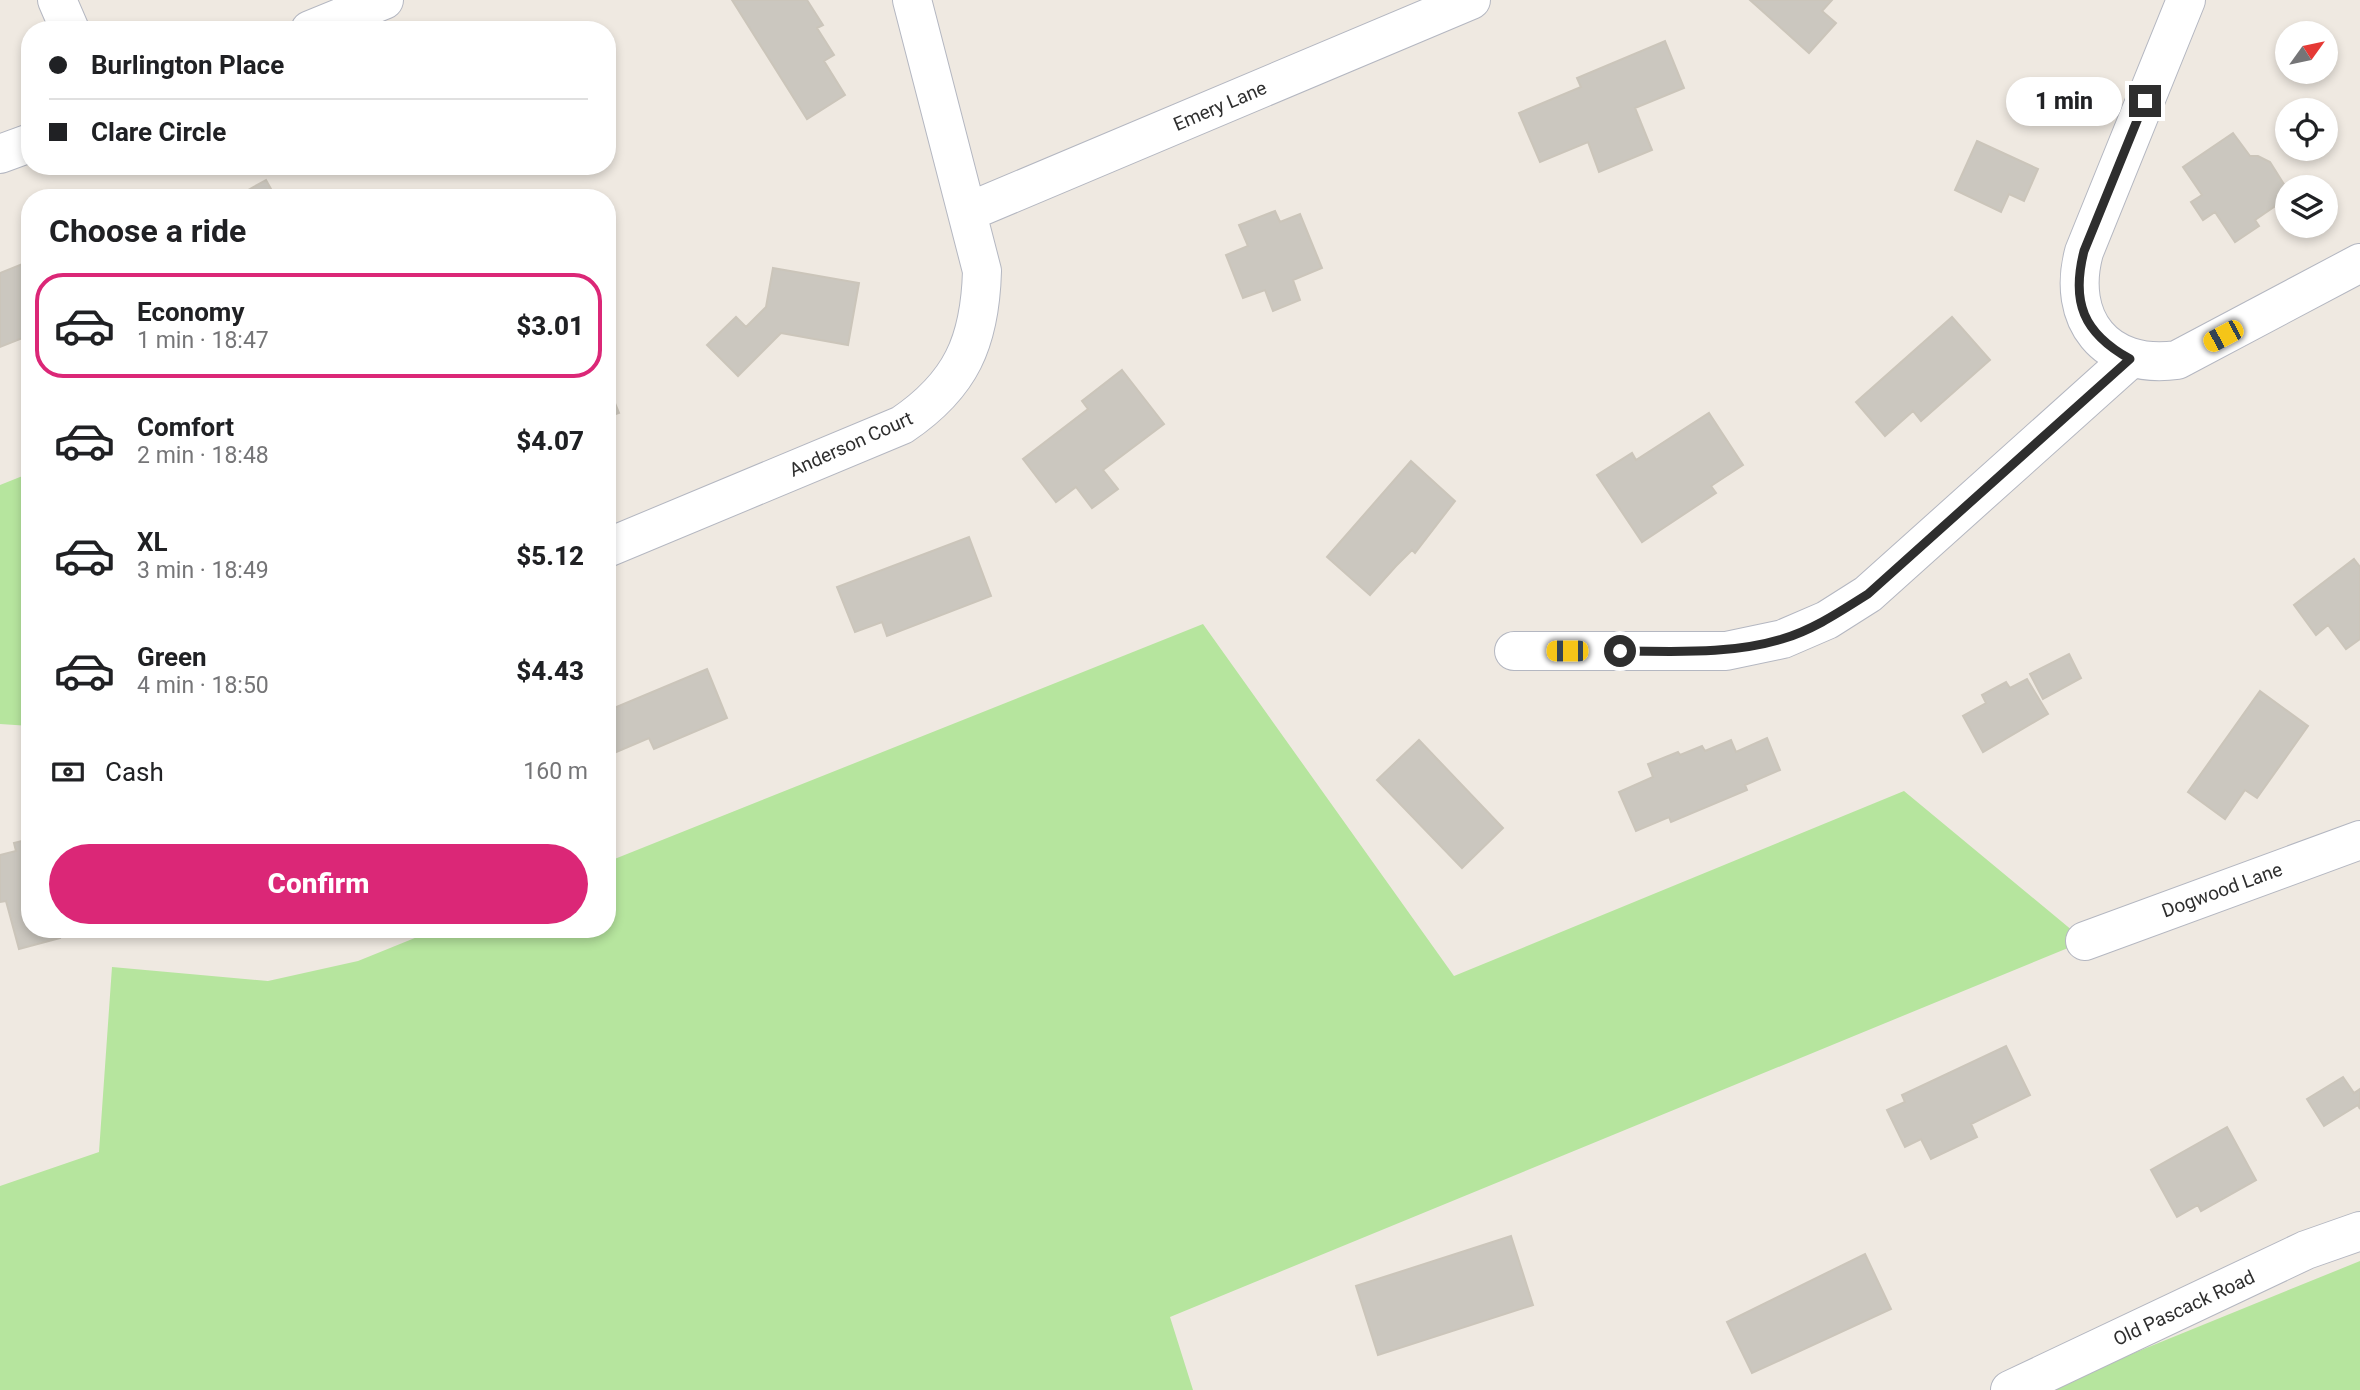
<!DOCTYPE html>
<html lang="en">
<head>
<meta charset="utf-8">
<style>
	:root { --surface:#fff; --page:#f2f2f2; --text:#202124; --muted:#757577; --line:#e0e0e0; --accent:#db2777 }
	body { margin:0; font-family:Roboto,sans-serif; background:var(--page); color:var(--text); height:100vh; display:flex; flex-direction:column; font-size:26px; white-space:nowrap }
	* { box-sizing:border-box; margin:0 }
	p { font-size:23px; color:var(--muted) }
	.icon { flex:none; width:38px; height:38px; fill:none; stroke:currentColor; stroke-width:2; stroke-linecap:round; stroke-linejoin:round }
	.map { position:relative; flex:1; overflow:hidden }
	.sheet { position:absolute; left:21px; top:189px; width:595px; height:749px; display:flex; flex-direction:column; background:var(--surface); border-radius:28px; box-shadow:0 4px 10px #0003 }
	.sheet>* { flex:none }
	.top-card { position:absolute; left:21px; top:21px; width:595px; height:154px; border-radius:28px; box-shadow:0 4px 10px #0003; display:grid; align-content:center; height:154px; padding:0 28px; background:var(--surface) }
	.needle { width:46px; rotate:57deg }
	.buttons { position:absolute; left:2275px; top:21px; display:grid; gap:14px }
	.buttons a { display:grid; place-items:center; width:63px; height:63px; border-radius:50%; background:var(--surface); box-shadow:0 4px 10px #0003; font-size:35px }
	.end { position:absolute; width:32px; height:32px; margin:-16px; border:9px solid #2e2e2e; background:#fff; box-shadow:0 0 0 4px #fff }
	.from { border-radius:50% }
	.bubble { position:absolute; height:49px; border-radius:24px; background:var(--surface); box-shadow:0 4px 10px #0003; font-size:23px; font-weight:800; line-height:49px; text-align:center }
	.car { position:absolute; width:21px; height:42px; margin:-21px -10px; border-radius:9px; box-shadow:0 0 5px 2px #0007; background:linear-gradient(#f5c518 24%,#345 0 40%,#f5c518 0 76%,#345 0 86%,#f5c518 0) }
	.top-card b { display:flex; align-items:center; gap:24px; height:66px; font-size:26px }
	.top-card b+b { border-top:2px solid var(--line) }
	.top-card i { width:18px; height:18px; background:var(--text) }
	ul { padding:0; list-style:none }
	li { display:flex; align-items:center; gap:21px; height:105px; margin:0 14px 10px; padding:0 14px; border:4px solid transparent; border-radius:28px }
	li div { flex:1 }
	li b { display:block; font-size:26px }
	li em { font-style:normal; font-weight:800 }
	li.on { border-color:var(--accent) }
	li>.icon { width:63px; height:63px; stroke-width:1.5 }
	h2 { padding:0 28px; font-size:32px; line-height:84px }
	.pay { display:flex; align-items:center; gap:18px; height:77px; padding:0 28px; font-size:26px }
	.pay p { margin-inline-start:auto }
	.button { display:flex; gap:14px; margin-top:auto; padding:14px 28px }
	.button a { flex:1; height:80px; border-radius:42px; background:var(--accent); color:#fff; font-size:28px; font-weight:800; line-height:80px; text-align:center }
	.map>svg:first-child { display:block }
	.green { fill:#b6e59e }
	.building { fill:#cbc7bf; stroke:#cbc5ba; stroke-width:2 }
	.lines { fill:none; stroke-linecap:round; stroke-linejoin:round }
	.minor-casing { stroke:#b4b7c1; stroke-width:40 }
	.minor { stroke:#fff; stroke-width:38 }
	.route { stroke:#2e2e2e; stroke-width:9 }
	.labels { text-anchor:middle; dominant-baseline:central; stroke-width:5; stroke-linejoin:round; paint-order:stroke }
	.street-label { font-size:19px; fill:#2e2e2e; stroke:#fff }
</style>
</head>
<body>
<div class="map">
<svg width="2360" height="1390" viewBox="0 0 2360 1390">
	<rect width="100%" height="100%" fill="#efe9e1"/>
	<!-- green -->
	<path class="green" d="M30,473V726L0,724V485Z
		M1203,624L1454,976L1904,791L2085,941L1170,1317L1193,1390H0V1186L99,1152L112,967L268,981L358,961L437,929H607V862Z
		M2360,1261V1390H2043Z"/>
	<!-- building -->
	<path class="building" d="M732,0H807L823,25L817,28L834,55L824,61L845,95L807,119Z
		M1750,0H1832L1822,11L1836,23L1809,53Z
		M1665,41L1684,88L1635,108L1652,150L1599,172L1588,142L1540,162L1519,113L1581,87L1577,78Z
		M2233,133L2250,156H2258L2270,162L2287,189V198L2255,220L2259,226L2235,242L2215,212L2203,220L2191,202L2202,195L2183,167Z
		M1977,141L2038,169L2024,201L2009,194L2001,212L1955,190Z
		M266,180L276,198H234Z
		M1275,211L1280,222L1300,214L1322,268L1293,280L1300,300L1273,311L1265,290L1243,298L1226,255L1248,246L1239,225Z
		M30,261V335L0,347V273Z
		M773,268L859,283L848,345L781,333L738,376L707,345L736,317L746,327L766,307Z
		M1952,317L1990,360L1921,421L1913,411L1885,436L1856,402Z
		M1122,370L1164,424L1103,470L1118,489L1092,508L1076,487L1056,502L1023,459L1088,409L1082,401Z
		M607,384L619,413L607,417Z
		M1709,413L1743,465L1711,486L1716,493L1642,542L1597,475L1632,453L1636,460Z
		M1411,461L1455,501L1415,553L1412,550L1396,566L1370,595L1327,557Z
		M969,537L991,596L887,636L882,622L855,632L837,587Z
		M2354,559L2360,567V639L2346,649L2328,625L2316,635L2294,605Z
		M2069,654L2081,678L2043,699L2030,674Z
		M707,669L727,718L654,749L649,738L607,756V711Z
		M2027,679L2048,714L1983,752L1963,716L1986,703L1982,695L2006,682L2010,688Z
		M2260,691L2308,726L2257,798L2245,790L2225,819L2188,792Z
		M1767,738L1780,770L1745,785L1747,790L1671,822L1669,817L1636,831L1619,792L1653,777L1648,764L1678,752L1680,755L1702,746L1705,751L1731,740L1736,752Z
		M1419,740L1503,828L1462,868L1377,780Z
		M30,839V929H58L60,938L19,949L6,901L0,902V855L16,851L14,843Z
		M2006,1046L2030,1095L1971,1124L1977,1137L1931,1159L1921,1139L1905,1147L1887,1110L1905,1102L1902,1095Z
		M2343,1077L2354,1093L2360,1089V1109L2358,1105L2324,1126L2307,1099Z
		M2227,1127L2256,1180L2201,1211L2198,1205L2177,1217L2151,1170Z
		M1511,1236L1533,1305L1378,1355L1356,1286Z
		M1865,1254L1891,1309L1752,1373L1727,1322Z"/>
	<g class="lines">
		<!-- minor casing -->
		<g class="minor-casing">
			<path id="minor" d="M57,0L70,30
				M2186,0L2084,252C2066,319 2105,370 2177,360L2360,263
				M310,30L384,0
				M0,154L30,143
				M968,212L1471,0
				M607,548L902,425C961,385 980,342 982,271L912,0
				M1514,651H1726L1783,639L1827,620L1868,594L2130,359
				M2085,941L2360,840
				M2010,1390L2306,1250L2360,1231"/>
		</g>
		<!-- minor -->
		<use href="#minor" class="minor"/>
	</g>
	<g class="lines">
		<!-- route -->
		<path class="route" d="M1620,651C1674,651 1729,655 1782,639C1813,630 1841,611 1868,594L2130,359C2083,333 2071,302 2084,251L2145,101"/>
	</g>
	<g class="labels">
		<!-- street labels -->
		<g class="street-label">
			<text transform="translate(1220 106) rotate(-23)">Emery Lane</text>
			<text transform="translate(851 444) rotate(-24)">Anderson Court</text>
			<text transform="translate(2222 890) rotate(-20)">Dogwood Lane</text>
			<text transform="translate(2184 1308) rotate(-25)">Old Pascack Road</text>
		</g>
	</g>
</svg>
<div class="buttons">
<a><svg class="needle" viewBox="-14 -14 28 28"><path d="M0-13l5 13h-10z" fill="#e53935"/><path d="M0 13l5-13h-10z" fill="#757577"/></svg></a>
<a><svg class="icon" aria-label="locate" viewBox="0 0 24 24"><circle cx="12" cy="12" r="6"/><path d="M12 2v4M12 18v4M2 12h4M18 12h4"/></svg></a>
<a><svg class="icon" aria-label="layers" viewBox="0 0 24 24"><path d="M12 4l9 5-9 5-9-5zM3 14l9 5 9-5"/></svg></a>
</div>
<i class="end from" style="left:1620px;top:651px"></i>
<i class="end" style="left:2145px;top:101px"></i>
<div class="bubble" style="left:2006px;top:77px;width:116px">1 min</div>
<i class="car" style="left:2223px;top:336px;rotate:242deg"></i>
<i class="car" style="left:1567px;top:651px;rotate:270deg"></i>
<div class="top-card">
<b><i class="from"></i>Burlington Place</b>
<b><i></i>Clare Circle</b>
</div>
<section class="sheet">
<h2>Choose a ride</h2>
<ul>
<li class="on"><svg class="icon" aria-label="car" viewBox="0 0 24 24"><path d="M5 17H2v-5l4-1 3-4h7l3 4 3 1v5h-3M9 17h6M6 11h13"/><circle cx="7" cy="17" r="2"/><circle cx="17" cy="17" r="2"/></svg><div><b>Economy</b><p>1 min · 18:47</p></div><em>$3.01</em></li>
<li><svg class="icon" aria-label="car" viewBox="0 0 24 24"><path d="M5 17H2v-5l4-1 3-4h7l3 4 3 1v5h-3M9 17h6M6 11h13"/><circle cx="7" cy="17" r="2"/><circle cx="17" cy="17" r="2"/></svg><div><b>Comfort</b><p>2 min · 18:48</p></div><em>$4.07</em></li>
<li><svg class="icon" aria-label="car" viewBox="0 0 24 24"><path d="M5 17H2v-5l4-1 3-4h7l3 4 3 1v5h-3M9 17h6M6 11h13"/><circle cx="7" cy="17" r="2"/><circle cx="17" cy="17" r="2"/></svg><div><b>XL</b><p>3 min · 18:49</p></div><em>$5.12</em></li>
<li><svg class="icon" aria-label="car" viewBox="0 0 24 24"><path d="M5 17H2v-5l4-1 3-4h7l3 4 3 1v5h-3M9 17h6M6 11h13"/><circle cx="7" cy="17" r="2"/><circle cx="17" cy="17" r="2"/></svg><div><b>Green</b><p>4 min · 18:50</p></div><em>$4.43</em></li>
</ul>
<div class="pay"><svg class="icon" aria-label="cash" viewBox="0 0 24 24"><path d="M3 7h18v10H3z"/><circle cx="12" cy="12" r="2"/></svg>Cash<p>160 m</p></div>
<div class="button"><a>Confirm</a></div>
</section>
</div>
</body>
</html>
